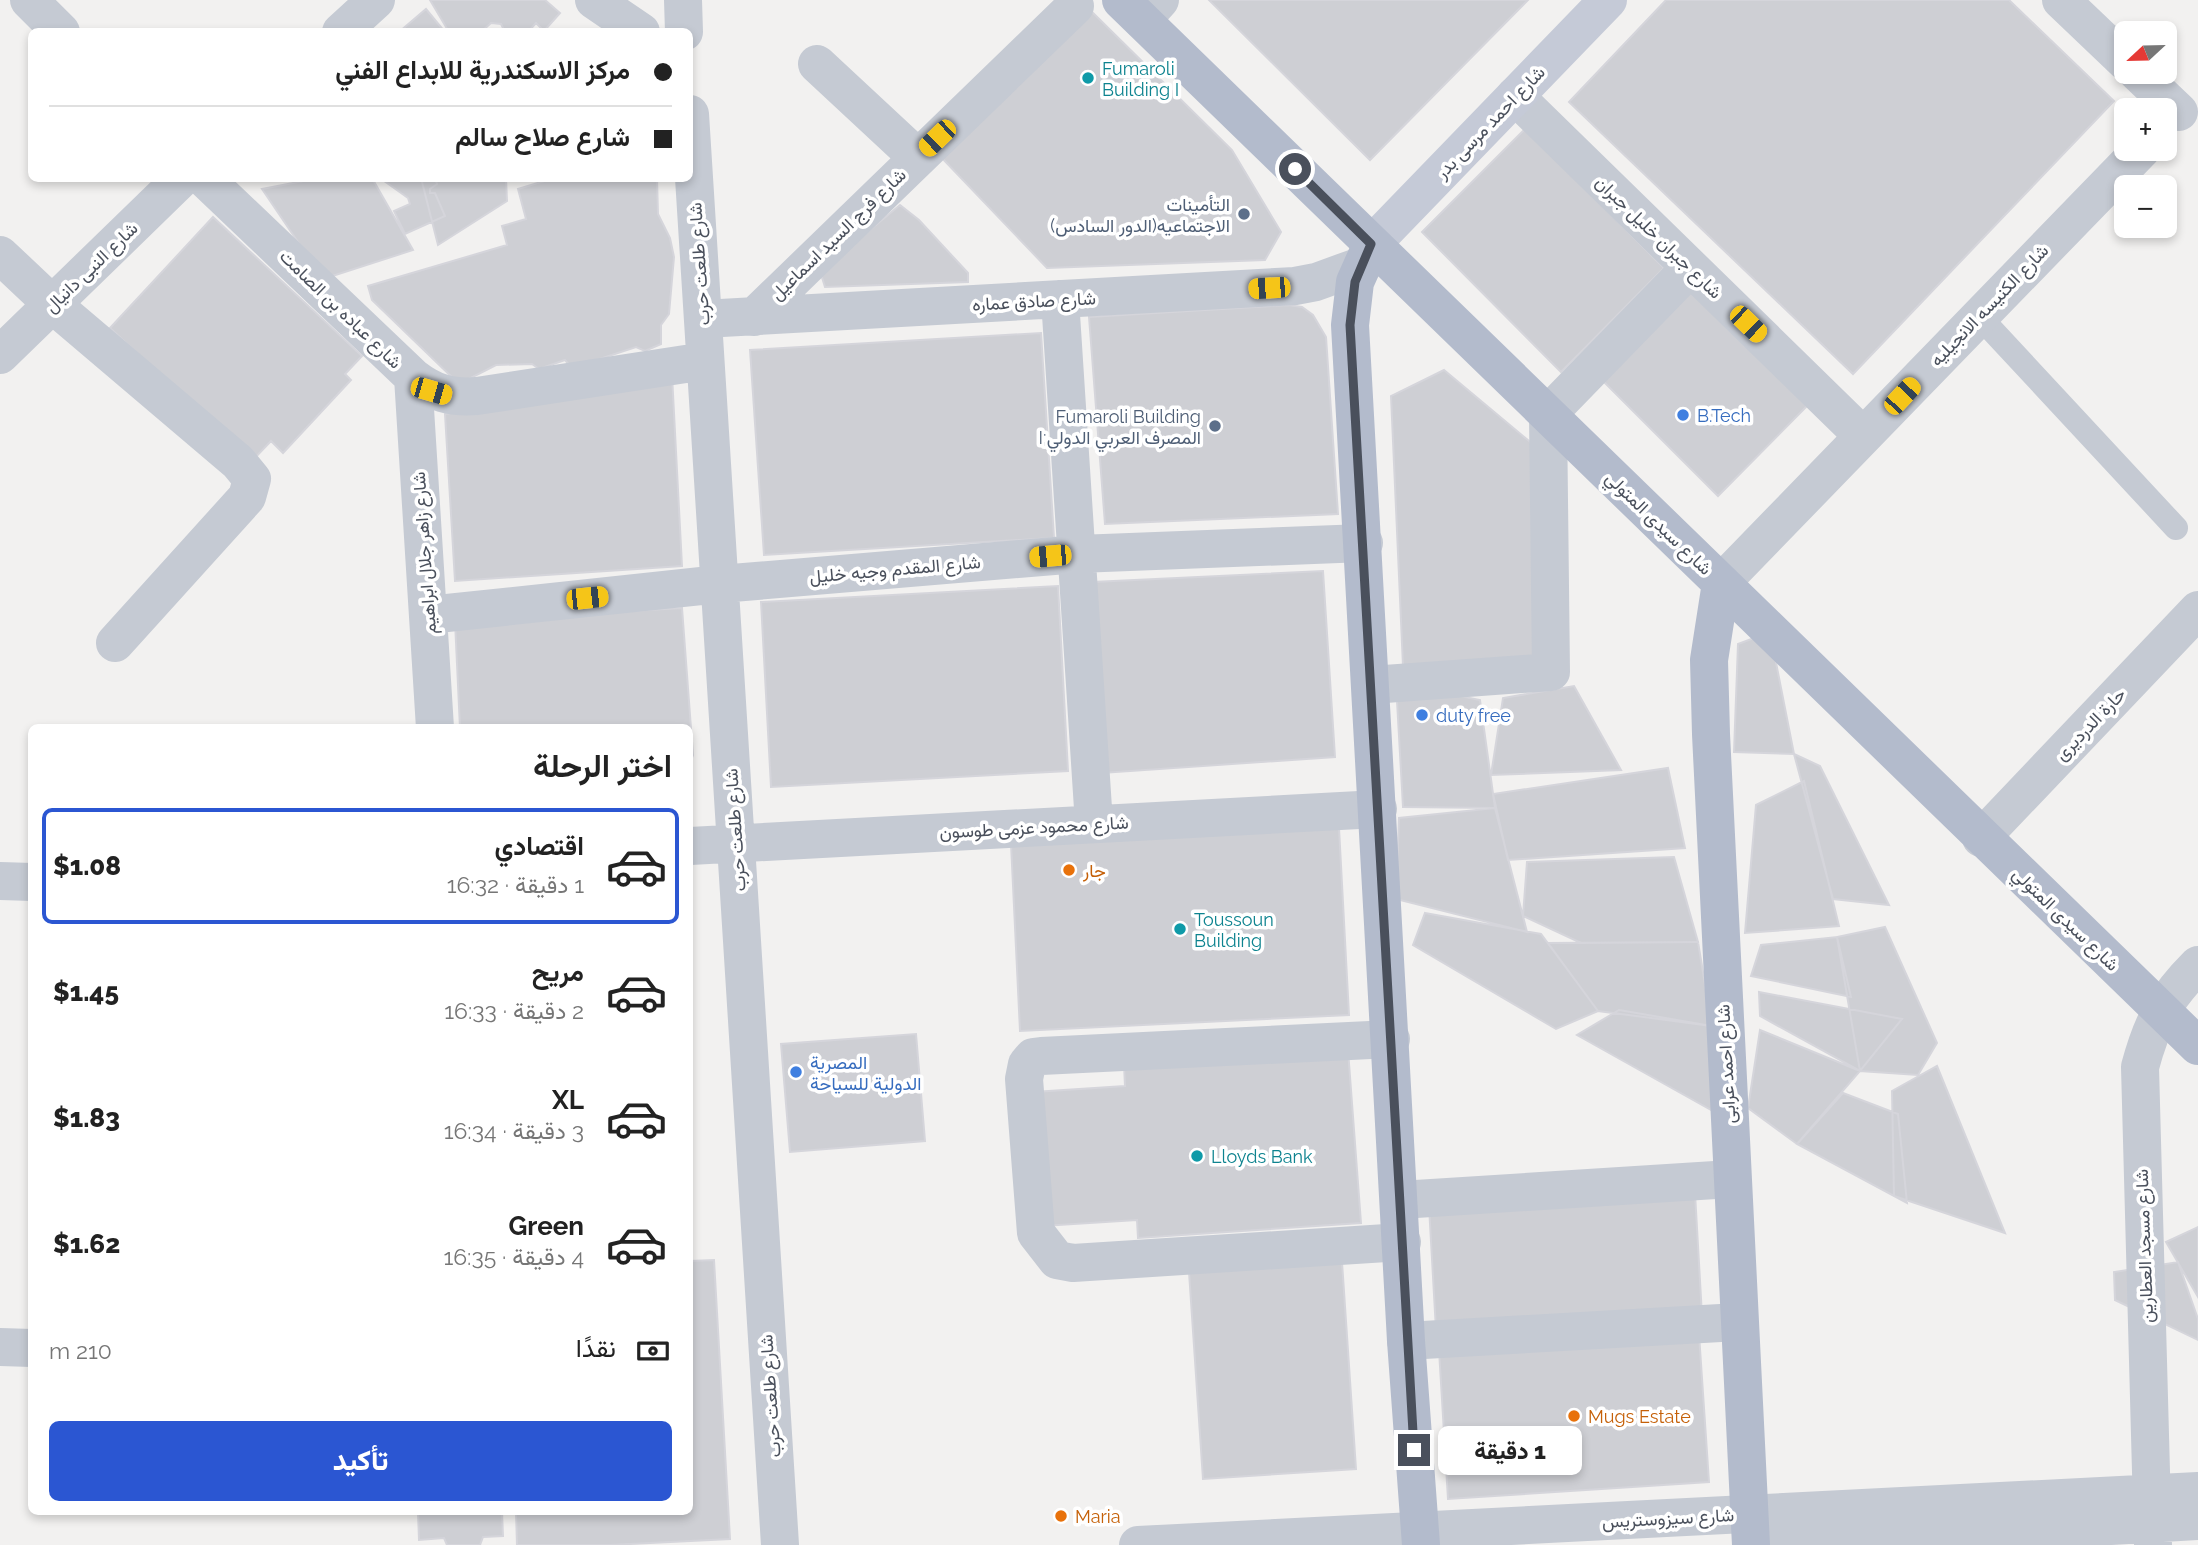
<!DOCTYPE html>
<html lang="ar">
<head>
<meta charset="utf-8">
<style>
	:root { --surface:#fff; --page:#f6f6f6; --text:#222; --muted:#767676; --line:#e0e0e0; --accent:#2b56d2 }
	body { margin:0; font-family:Raleway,Vazirmatn,sans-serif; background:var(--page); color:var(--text); direction:rtl; height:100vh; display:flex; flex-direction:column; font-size:26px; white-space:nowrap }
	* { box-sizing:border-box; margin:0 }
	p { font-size:23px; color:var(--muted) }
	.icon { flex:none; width:38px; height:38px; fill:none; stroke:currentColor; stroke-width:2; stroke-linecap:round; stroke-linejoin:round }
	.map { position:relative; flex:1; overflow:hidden; direction:ltr }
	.panel { position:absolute; left:28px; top:724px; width:665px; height:791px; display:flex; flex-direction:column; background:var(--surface); border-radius:10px; box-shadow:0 4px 10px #0003; direction:rtl }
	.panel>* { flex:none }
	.guide { position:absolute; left:28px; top:28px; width:665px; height:154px; border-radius:10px; box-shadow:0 4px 10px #0003; direction:rtl; display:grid; align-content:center; height:154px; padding:0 21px; background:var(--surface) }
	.needle { width:46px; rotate:248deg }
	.buttons { position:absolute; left:2114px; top:21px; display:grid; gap:14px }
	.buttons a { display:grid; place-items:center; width:63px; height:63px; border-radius:10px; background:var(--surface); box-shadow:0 4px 10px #0003; font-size:35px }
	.end { position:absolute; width:32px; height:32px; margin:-16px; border:9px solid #4a505c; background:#fff; box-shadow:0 0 0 4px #fff }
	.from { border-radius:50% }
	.bubble { position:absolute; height:49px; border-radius:10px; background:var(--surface); box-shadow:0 4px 10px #0003; font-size:23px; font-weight:800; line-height:49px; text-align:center; direction:rtl }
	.car { position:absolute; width:21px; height:42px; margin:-21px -10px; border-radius:9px; box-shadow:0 0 5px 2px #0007; background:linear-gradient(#f5c518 24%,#345 0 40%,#f5c518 0 76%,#345 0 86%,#f5c518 0) }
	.guide b { display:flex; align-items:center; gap:24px; height:66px; font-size:26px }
	.guide b+b { border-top:2px solid var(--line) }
	.guide i { width:18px; height:18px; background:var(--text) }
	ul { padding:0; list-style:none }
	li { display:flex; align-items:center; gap:21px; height:116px; margin:0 14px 10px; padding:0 7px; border:4px solid transparent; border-radius:10px }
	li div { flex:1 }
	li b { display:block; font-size:26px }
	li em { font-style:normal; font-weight:800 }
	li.current { border-color:var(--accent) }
	li>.icon { width:63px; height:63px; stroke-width:1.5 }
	h2 { padding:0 21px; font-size:32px; line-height:84px }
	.pay { display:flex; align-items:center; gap:18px; height:77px; padding:0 21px; font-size:26px }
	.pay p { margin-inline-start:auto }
	.primary-button { display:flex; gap:14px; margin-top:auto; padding:14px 21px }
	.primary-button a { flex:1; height:80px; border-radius:10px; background:var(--accent); color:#fff; font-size:28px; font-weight:800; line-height:80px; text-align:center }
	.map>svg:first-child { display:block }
	.building { fill:#cecfd4; stroke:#d5d5db; stroke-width:2 }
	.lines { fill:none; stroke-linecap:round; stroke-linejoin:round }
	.lane { stroke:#c5cad3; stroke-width:24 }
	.street { stroke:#c5cad3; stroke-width:38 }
	.secondary { stroke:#c5cad7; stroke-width:38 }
	.primary { stroke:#b3bbcc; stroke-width:38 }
	.route { stroke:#4a505c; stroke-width:9 }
	.culture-dot { fill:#0f9aa8; stroke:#fff; stroke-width:2.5 }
	.service-dot { fill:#5c6f8a; stroke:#fff; stroke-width:2.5 }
	.shop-dot { fill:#3f7fe0; stroke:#fff; stroke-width:2.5 }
	.food-dot { fill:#e8710a; stroke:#fff; stroke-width:2.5 }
	.labels { text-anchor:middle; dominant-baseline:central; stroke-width:7; stroke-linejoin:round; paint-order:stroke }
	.culture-label { font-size:18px; fill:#0d838f; stroke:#fff; text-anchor:start }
	.street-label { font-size:18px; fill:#4a505c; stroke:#fff }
	.service-label { font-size:18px; fill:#4e5e75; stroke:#fff; text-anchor:end }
	.shop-label { font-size:18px; fill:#366cbe; stroke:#fff; text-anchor:start }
	.food-label { font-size:18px; fill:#c56008; stroke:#fff; text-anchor:start }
</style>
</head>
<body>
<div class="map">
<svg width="2198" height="1545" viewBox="0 0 2198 1545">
	<rect width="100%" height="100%" fill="#f2f1f0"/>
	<!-- building -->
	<path class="building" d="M430,0H545L560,13L544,31L536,23L528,32H505L501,24L491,23L481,32H449Z
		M1209,0H1528L1370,160Z
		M1666,0H2009L2114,101L1853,374L1569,102Z
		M1087,7L1232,150L1281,232L1265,260L1047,268L939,155Z
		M426,9L445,32H399Z
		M1525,129L1664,268L1561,372L1422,232Z
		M319,178H372L413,250L323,279L262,189Z
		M380,178H435L437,184L430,189V193H435L445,216L405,234L394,211L410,204L408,198Z
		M421,178H506L507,201L438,245Z
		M554,178H657L658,214L670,238L674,257L669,314L661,325V344L645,351L636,347L572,368L565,360L539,369L532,364L496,365L459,384L372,300L368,286L507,245L502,226L526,219L518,189Z
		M900,205L919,220L968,273V282L825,287L820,271Z
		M213,217L362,356L345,374L351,380L283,453L271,441L252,461L110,328Z
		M1696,285L1812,401L1718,496L1602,380Z
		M1288,305L1302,307L1313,315L1326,337L1338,514L1105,524L1089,317Z
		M1041,333L1054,538L764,555L750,350Z
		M1444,370L1541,451L1548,657L1403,666L1391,396Z
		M664,375H672L682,566L455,581L445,414Z
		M1323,571L1335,757L1102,773L1093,582Z
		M1058,586L1068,771L771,787L761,602Z
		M682,608L693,755L690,763V728H460L455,621Z
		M1770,632L1794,754L1734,752L1738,644Z
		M1396,683L1480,700L1495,808L1403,807Z
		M1574,686L1621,770L1491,775L1503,698Z
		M1794,754L1820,766L1889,905L1833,899Z
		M1668,768L1685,848L1508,860L1493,794Z
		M1804,781L1839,926L1745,933L1756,805Z
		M1495,808L1527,932L1396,899L1399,818Z
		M1339,828L1349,1015L1020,1031L1011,844Z
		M1674,857L1698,942L1581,943L1523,916L1527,862Z
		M1425,913L1541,934L1598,1011L1556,1029L1413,945Z
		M1885,927L1937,1043L1918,1075L1860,1071L1837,937Z
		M1837,937L1851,997L1751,976L1761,945Z
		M1698,942L1712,1026L1598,1011L1548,943Z
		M1759,992L1902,1019L1860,1071L1760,1016Z
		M1619,1010L1712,1026L1713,1111L1577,1035Z
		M1760,1030L1860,1071L1797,1144L1748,1108Z
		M916,1034L925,1141L790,1152L781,1044Z
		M1348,1050L1361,1223L1138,1238L1137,1220L1043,1226L1034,1092L1125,1086L1124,1065Z
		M1937,1066L2005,1233L1894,1196L1892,1091Z
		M1843,1093L1898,1114L1907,1203L1797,1144Z
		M1695,1193L1702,1316L1436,1330L1429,1206Z
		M2198,1227V1297L2166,1242Z
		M714,1260L730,1539L610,1545H517L516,1512H690V1261Z
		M1342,1262L1356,1469L1203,1479L1189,1272Z
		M2178,1262L2198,1319V1340L2115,1300L2114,1272Z
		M1699,1334L1709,1482L1448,1499L1439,1350Z
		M418,1512H502L503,1536L483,1537L480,1545H447L444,1538L419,1540Z"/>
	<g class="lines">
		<!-- lane -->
		<path class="lane" d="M1978,315L2176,528"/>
		<!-- street -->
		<path class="street" d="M29,0L61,32
			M594,0L641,32
			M683,0L684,32
			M2061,0L2126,62
			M1142,20L1160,0
			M341,32L376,0
			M817,64L917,157
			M2137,72L2179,112
			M1515,96L1863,436
			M690,114L780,1545
			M204,178L413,377C434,393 450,398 477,396L705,361
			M0,255L52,304L238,462L252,479L247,497L115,643
			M1060,299L1094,824
			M754,317L1075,6
			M703,319L1295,286L1316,282L1363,265
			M0,355L182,178
			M413,377L435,728
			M1721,583L2142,149
			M428,615L720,584L1078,554L1364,543
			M1371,685L1551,672L1548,414L1690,268
			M1981,838L2198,610
			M690,846L1378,809
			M0,881L32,882
			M1391,1039L1041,1056L1033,1057L1027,1064L1024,1079L1036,1233L1057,1260L1073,1263L1402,1242
			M1400,1200L1731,1179
			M1406,1341L1738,1322
			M0,1347L32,1348
			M1138,1545L2198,1491
			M1781,1545L2198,1521
			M2153,1545L2140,1067C2152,1022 2165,998 2198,965"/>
		<!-- secondary -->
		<path class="secondary" d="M1372,244L1608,0"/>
		<!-- primary -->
		<path class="primary" d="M1121,0L2198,1046
			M1372,244L1355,282L1350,325L1406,1341L1421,1545
			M1721,583L1709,660L1711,734L1751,1545"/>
	</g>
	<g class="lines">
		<!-- route -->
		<path class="route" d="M1295,169L1371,244L1355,282L1350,325L1414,1450"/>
	</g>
	<!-- markers -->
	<g class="culture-dot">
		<circle cx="1088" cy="78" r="7"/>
		<circle cx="1180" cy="929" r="7"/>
		<circle cx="1197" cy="1156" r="7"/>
	</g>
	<g class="service-dot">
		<circle cx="1244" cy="214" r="7"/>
		<circle cx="1215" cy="426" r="7"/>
	</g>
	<g class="shop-dot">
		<circle cx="1683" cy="415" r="7"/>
		<circle cx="1422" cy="715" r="7"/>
		<circle cx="796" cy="1072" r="7"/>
	</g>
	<g class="food-dot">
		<circle cx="1069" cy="870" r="7"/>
		<circle cx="1574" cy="1416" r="7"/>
		<circle cx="1061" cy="1516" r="7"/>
	</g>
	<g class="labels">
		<!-- culture labels -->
		<g class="culture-label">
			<text x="1102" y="68">Fumaroli<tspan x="1102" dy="21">Building I</tspan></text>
			<text x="1194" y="919">Toussoun<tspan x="1194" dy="21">Building</tspan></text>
			<text x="1211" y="1156">Lloyds Bank</text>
		</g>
		<!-- street labels -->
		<g class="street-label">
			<text transform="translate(1490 122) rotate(-46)">شارع احمد مرسى بدر</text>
			<text transform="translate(838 234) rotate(-44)">شارع فرج السيد اسماعيل</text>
			<text transform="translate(1659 237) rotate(44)">شارع جبران خليل جبران</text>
			<text transform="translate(699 264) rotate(-94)">شارع طلعت حرب</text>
			<text transform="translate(91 267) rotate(-44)">شارع النبى دانيال</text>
			<text transform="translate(1034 301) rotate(-3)">شارع صادق عماره</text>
			<text transform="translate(1989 305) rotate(-46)">شارع الكنيسه الانجيليه</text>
			<text transform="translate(341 309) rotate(44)">شارع عباده بن الصامت</text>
			<text transform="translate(1659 523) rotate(44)">شارع سيدى المتولي</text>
			<text transform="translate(424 553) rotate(-94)">شارع زاهر جلال ابراهيم</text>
			<text transform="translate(895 569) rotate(-5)">شارع المقدم وجيه خليل</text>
			<text transform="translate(2090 724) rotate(-46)">حارة الدرديرى</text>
			<text transform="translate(1034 827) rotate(-3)">شارع محمود عزمى طوسون</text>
			<text transform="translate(735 830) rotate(-94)">شارع طلعت حرب</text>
			<text transform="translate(2066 919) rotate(44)">شارع سيدى المتولي</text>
			<text transform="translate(1726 1064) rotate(-93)">شارع احمد عرابى</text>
			<text transform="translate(2144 1246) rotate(-92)">شارع مسجد العطارين</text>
			<text transform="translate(770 1396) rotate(-94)">شارع طلعت حرب</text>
			<text transform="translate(1668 1518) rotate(-3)">شارع سيزوستريس</text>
		</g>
		<!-- service labels -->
		<g class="service-label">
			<text x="1230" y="204">التأمينات<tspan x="1230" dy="21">الاجتماعيه(الدور السادس)</tspan></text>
			<text x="1201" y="416">Fumaroli Building<tspan x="1201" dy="21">I;المصرف العربي الدولي</tspan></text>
		</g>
		<!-- shop labels -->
		<g class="shop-label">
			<text x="1697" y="415">B.Tech</text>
			<text x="1436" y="715">duty free</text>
			<text x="810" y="1062">المصرية<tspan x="810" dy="21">الدولية للسياحة</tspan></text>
		</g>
		<!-- food labels -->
		<g class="food-label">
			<text x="1083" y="870">جار</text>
			<text x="1588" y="1416">Mugs Estate</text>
			<text x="1075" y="1516">Maria</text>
		</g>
	</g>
</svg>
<div class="buttons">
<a><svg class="needle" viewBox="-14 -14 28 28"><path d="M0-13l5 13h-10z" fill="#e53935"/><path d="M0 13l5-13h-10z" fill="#767676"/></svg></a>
<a>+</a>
<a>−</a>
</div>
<i class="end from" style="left:1295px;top:169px"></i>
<i class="end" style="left:1414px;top:1450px"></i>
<div class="bubble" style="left:1438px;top:1426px;width:144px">1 دقيقة</div>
<i class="car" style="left:937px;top:138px;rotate:226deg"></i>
<i class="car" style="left:1269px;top:288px;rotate:267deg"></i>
<i class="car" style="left:1748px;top:324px;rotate:134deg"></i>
<i class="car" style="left:431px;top:391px;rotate:106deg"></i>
<i class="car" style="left:1902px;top:396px;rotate:43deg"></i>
<i class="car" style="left:1050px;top:556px;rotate:265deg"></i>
<i class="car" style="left:587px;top:598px;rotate:84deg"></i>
<div class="guide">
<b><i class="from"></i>مركز الاسكندرية للابداع الفني</b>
<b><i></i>شارع صلاح سالم</b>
</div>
<section class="panel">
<h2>اختر الرحلة</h2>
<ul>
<li class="current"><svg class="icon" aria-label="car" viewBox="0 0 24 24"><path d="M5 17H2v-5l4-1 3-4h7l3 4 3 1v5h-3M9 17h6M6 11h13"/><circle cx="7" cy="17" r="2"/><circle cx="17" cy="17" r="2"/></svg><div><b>اقتصادي</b><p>1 دقيقة · 16:32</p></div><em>$1.08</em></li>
<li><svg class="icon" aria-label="car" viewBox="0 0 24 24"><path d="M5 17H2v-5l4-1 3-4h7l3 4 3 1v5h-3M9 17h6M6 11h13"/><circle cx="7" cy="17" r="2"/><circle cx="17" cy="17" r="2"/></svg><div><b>مريح</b><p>2 دقيقة · 16:33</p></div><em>$1.45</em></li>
<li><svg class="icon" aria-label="car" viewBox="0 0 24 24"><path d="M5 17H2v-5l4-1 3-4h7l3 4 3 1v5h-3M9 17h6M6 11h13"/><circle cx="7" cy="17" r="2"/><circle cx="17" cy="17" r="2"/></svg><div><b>XL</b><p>3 دقيقة · 16:34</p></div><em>$1.83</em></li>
<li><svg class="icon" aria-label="car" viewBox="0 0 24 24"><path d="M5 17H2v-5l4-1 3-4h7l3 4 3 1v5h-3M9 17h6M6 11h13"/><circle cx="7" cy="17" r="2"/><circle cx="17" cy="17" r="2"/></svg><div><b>Green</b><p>4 دقيقة · 16:35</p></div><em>$1.62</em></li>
</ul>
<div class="pay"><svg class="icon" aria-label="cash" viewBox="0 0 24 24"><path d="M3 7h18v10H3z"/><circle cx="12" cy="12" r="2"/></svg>نقدًا<p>210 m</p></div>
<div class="primary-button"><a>تأكيد</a></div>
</section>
</div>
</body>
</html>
